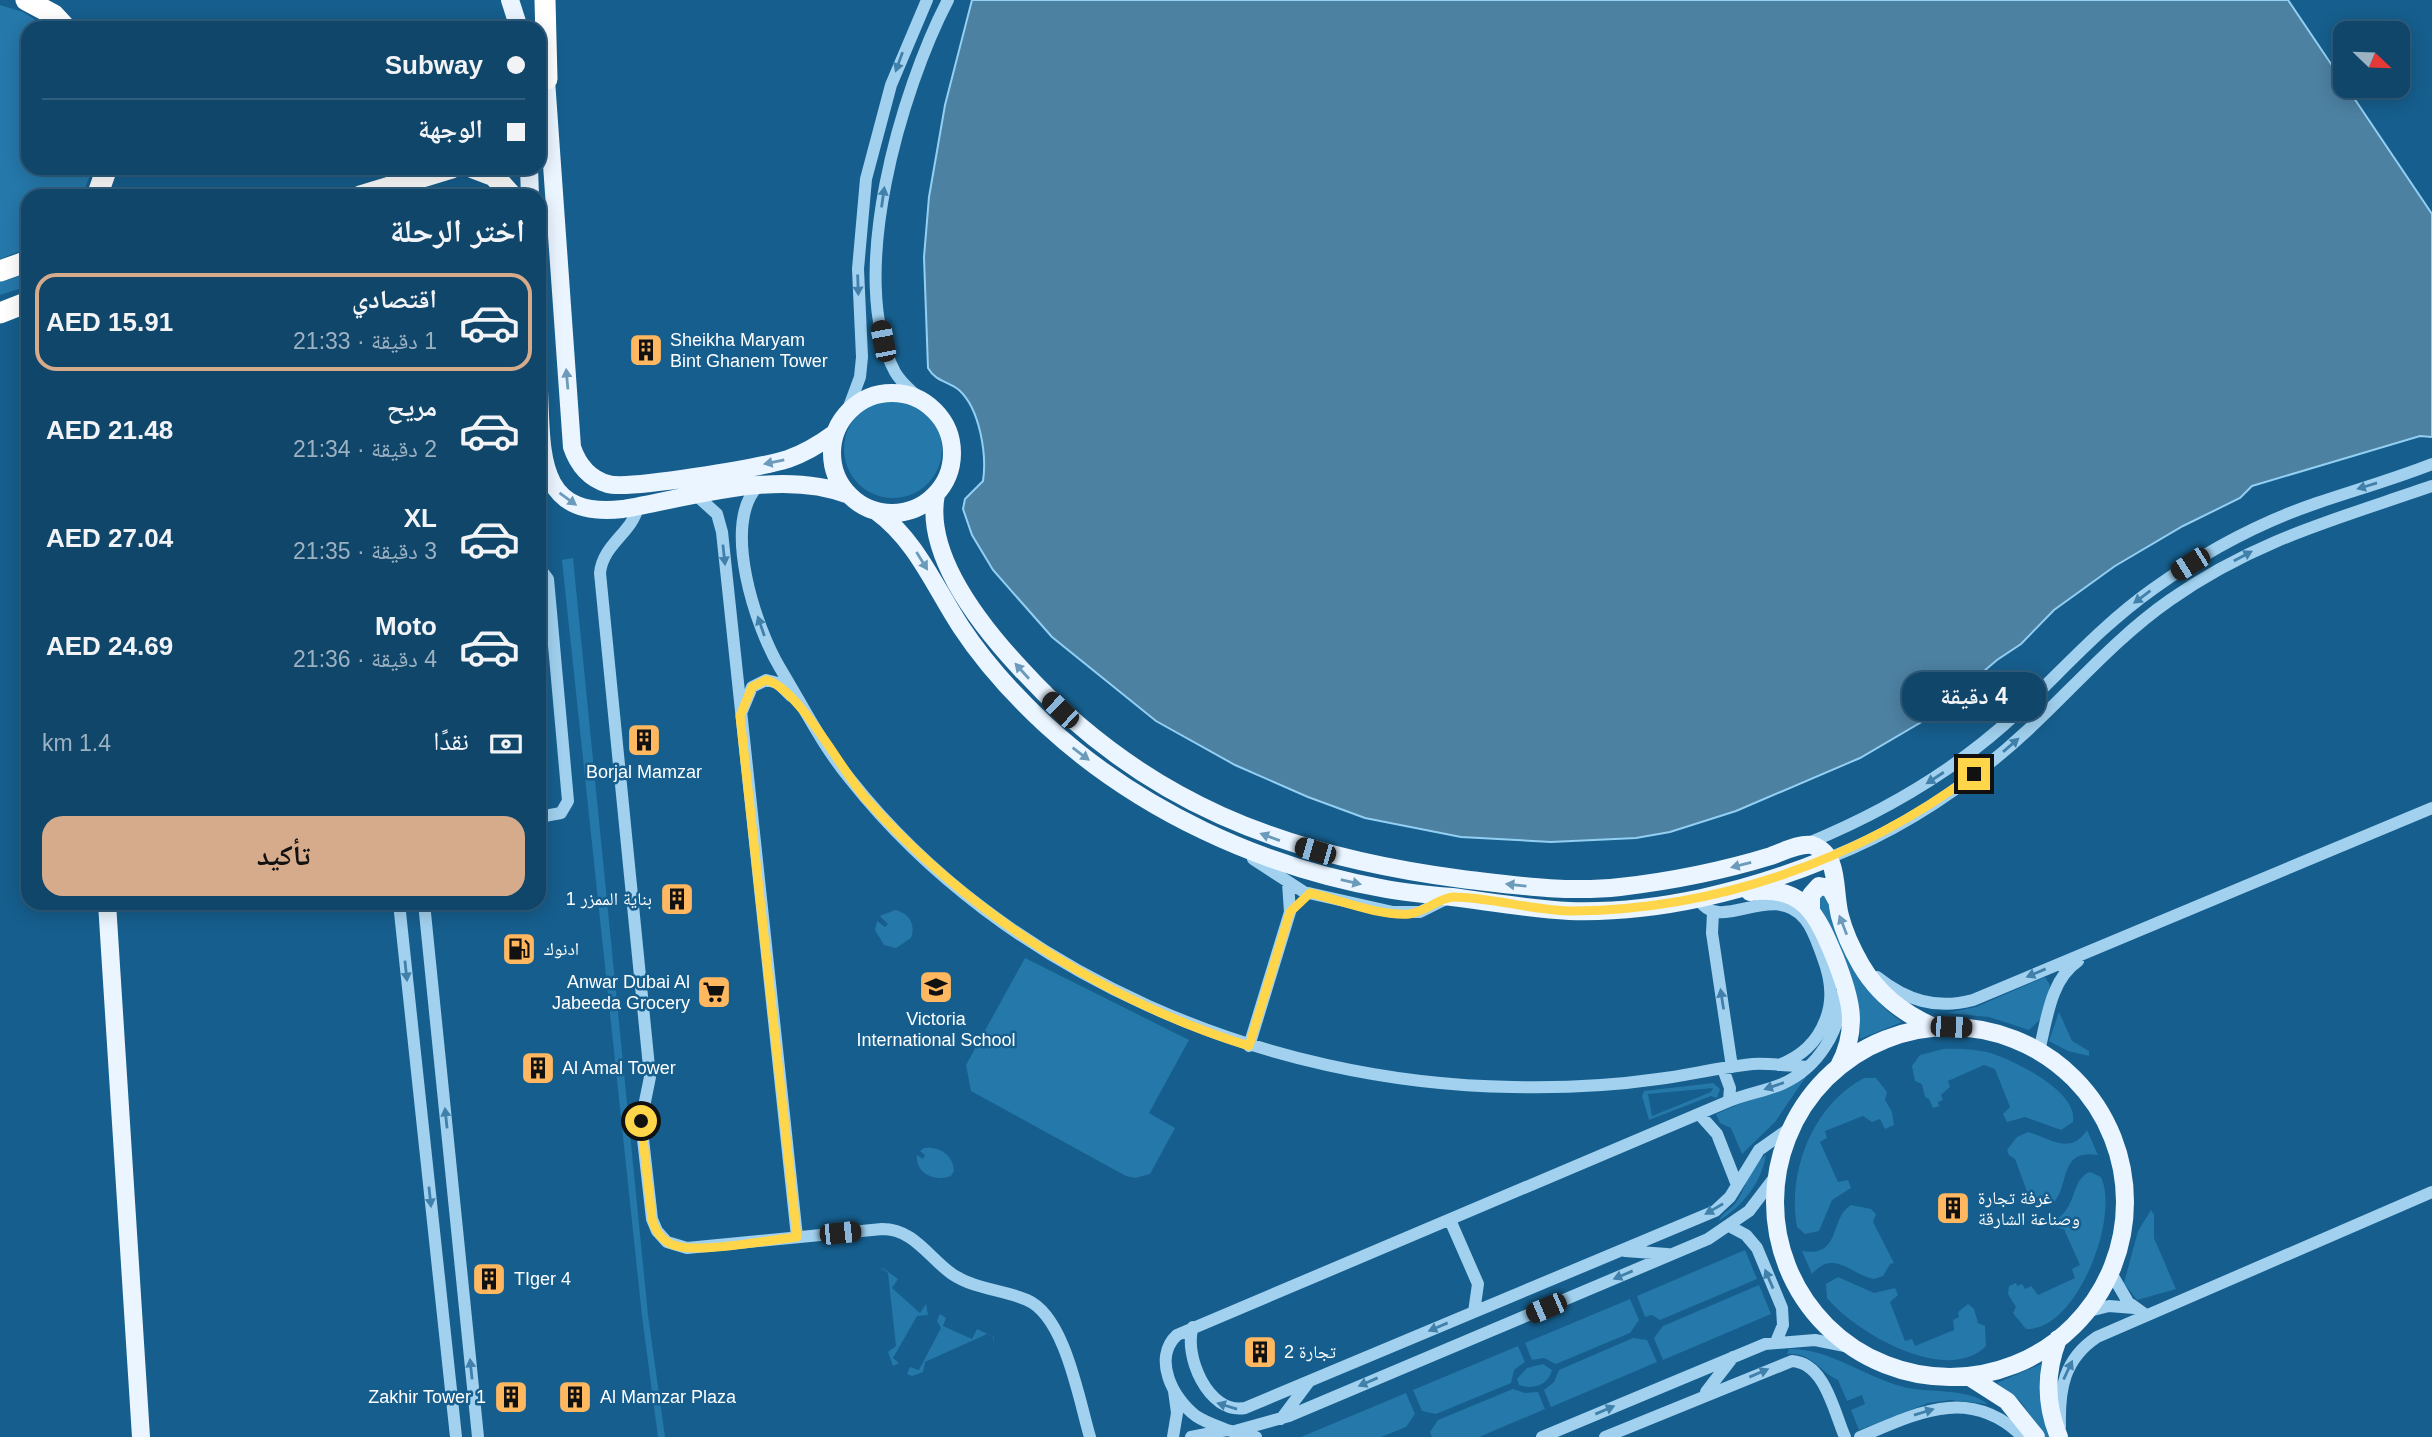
<!DOCTYPE html>
<html lang="ar">
<head>
<meta charset="utf-8">
<style>
	:root { --surface:#10466a; --page:#194d70; --text:#f1f3f6; --muted:#9cb1c1; --line:#305e7e; --accent:#d6ab8b }
	body { margin:0; font-family:Arial,"Noto Naskh Arabic",sans-serif; background:var(--page); color:var(--text); direction:rtl; height:100vh; display:flex; flex-direction:column; font-size:26px; white-space:nowrap }
	* { box-sizing:border-box; margin:0 }
	p { font-size:23px; color:var(--muted) }
	.icon { flex:none; width:38px; height:38px; fill:none; stroke:currentColor; stroke-width:2; stroke-linecap:round; stroke-linejoin:round }
	.map { position:relative; flex:1; overflow:hidden; direction:ltr }
	.drawer { position:absolute; left:21px; top:189px; width:525px; height:721px; display:flex; flex-direction:column; background:var(--surface); border-radius:21px; box-shadow:0 4px 18px #0003,0 0 0 2px var(--line); direction:rtl }
	.drawer>* { flex:none }
	.top-card { position:absolute; left:21px; top:21px; width:525px; height:154px; border-radius:21px; box-shadow:0 4px 18px #0003,0 0 0 2px var(--line); direction:rtl; display:grid; align-content:center; height:154px; padding:0 21px; background:var(--surface) }
	.needle { width:46px; rotate:113deg }
	.fabs { position:absolute; left:2333px; top:21px; display:grid; gap:14px }
	.fabs a { display:grid; place-items:center; width:77px; height:77px; border-radius:14px; background:var(--surface); box-shadow:0 4px 18px #0003,0 0 0 2px var(--line); font-size:35px }
	.end { position:absolute; width:32px; height:32px; margin:-16px; border:9px solid #ffd54a; background:#111; box-shadow:0 0 0 4px #111 }
	.from { border-radius:50% }
	.bubble { position:absolute; height:49px; border-radius:21px; background:var(--surface); box-shadow:0 4px 18px #0003,0 0 0 2px var(--line); font-size:23px; font-weight:700; line-height:49px; text-align:center; direction:rtl }
	.car { position:absolute; width:21px; height:42px; margin:-21px -10px; border-radius:9px; box-shadow:0 0 5px 2px #0007; background:linear-gradient(#222 24%,#8ab4d8 0 40%,#222 0 76%,#8ab4d8 0 86%,#222 0) }
	.top-card b { display:flex; align-items:center; gap:24px; height:66px; font-size:26px }
	.top-card b+b { border-top:2px solid var(--line) }
	.top-card i { width:18px; height:18px; background:var(--text) }
	ul { padding:0; list-style:none }
	li { display:flex; align-items:center; gap:21px; height:98px; margin:0 14px 10px; padding:0 7px; border:4px solid transparent; border-radius:21px }
	li div { flex:1 }
	li b { display:block; font-size:26px }
	li em { font-style:normal; font-weight:700 }
	li.selected { border-color:var(--accent) }
	li>.icon { width:63px; height:63px; stroke-width:1.5 }
	h2 { padding:0 21px; font-size:32px; line-height:84px }
	.pay { display:flex; align-items:center; gap:18px; height:77px; padding:0 21px; font-size:26px }
	.pay p { margin-inline-start:auto }
	.cta { display:flex; gap:14px; margin-top:auto; padding:14px 21px }
	.cta a { flex:1; height:80px; border-radius:21px; background:var(--accent); color:#111; font-size:28px; font-weight:700; line-height:80px; text-align:center }
	.map>svg:first-child { display:block }
	.green { fill:#2578aa; fill-rule:evenodd }
	.water { fill:#4d81a2; stroke:#93cff2; stroke-width:2 }
	.lines { fill:none; stroke-linecap:round; stroke-linejoin:round }
	.minor { stroke:#a1d1ef; stroke-width:12 }
	.major { stroke:#eaf5ff; stroke-width:18 }
	.highway { stroke:#fff; stroke-width:21 }
	.oneway { fill:#4080aa }
	.oneway2 { fill:#6b9abb }
	.route { stroke:#ffd54a; stroke-width:9 }
	.labels { text-anchor:middle; dominant-baseline:central; stroke-width:5; stroke-linejoin:round; paint-order:stroke }
	.poi-label { font-size:18px; fill:#fff; stroke:#165e8d; text-anchor:start }
</style>
</head>
<body>
<div class="map">
<svg width="2432" height="1437" viewBox="0 0 2432 1437">
	<rect width="100%" height="100%" fill="#165e8d"/>
	<!-- green -->
	<path class="green" d="M0,5L23,12L48,28H28V168H93L82,196H28V248L0,259Z
		M28,273V286L0,295V282Z
		M844 449a49 49 0 1 1 98 0a49 49 0 1 1-98 0Z
		M573,558L648,1315L665,1437H658L642,1316L562,560Z
		M1826,893C1845,940 1858,993 1902,1022L1860,1039C1862,989 1841,944 1816,902L1817,896Z
		M895,910C909,913 916,924 911,938L896,948L884,945L875,930L877,921L885,927L888,924L880,916Z
		M1025,958L1189,1040L1149,1113L1175,1128L1150,1174L1135,1178L1126,1176L971,1091L966,1065Z
		M2045,977L2050,985L2042,1018L2029,1030L1989,1017L1947,1013L1976,1007Z
		M2059,1012L2072,1041L2089,1051V1056L2068,1051L2049,1041Z
		M1943,1049C1958,1048 1973,1049 1987,1052C2012,1059 2079,1091 2073,1122L2061,1130L2025,1117L2007,1122L2003,1114L2010,1107L1995,1069L1984,1065L1948,1081L1950,1087L1941,1095L1943,1100L1938,1102L1939,1106L1933,1108L1929,1099L1925,1097L1922,1084L1915,1081L1912,1066L1920,1055Z
		M1807,1075L1775,1122L1742,1154L1731,1128L1720,1123L1716,1114Z
		M1864,1078H1876L1887,1092L1885,1100L1892,1112L1894,1125L1885,1129L1880,1119L1872,1122L1863,1116L1825,1131L1827,1138L1820,1142L1838,1182L1848,1180L1851,1188L1832,1200L1819,1231L1805,1234L1797,1227C1787,1171 1813,1105 1864,1078Z
		M1713,1083L1720,1089L1717,1098L1711,1096L1649,1120L1642,1096L1644,1091ZM1713,1088L1711,1092L1652,1116L1648,1094Z
		M2087,1130L2098,1155C2057,1148 2071,1187 2052,1204L2032,1205L2015,1159L2009,1155L2007,1150L2017,1137L2028,1132C2050,1138 2070,1156 2087,1130Z
		M924,1148C940,1146 953,1155 954,1171L951,1176C936,1182 915,1174 917,1155L923,1159L925,1155L920,1151Z
		M1766,1155C1761,1184 1742,1206 1719,1221C1722,1212 1731,1210 1737,1201C1747,1186 1749,1166 1766,1155Z
		M2090,1172L2101,1177C2120,1217 2077,1331 2026,1329L2013,1313L2016,1307L2008,1294L2009,1286L2016,1283L2017,1286L2022,1284L2025,1289L2031,1286L2038,1295L2075,1278L2072,1269L2080,1265L2064,1229L2054,1227L2052,1222C2078,1210 2070,1179 2090,1172Z
		M1851,1205L1871,1209L1876,1214L1873,1222L1894,1263L1890,1264L1883,1276L1874,1279C1850,1274 1834,1249 1812,1274L1802,1251C1842,1258 1829,1218 1851,1205Z
		M2151,1210L2154,1215V1238L2176,1289L2137,1300L2124,1283L2138,1231Z
		M1745,1250L1757,1279L1660,1320L1652,1315L1645,1317L1637,1296Z
		M883,1268L898,1279L892,1288L920,1313L926,1304L928,1315L917,1316L893,1358L899,1363L893,1366L888,1352L896,1346L888,1273L883,1269L878,1271Z
		M1838,1277L1874,1293L1895,1288L1898,1295L1890,1302L1905,1341L1912,1339L1915,1346L1954,1330L1953,1320L1959,1317L1958,1312L1968,1304L1974,1309L1978,1323L1985,1326L1986,1346C1946,1386 1855,1332 1827,1298L1826,1284Z
		M1759,1285L1771,1314L1663,1360L1654,1338L1663,1326Z
		M1630,1299L1639,1320L1630,1333L1556,1364L1544,1358L1532,1360L1525,1343Z
		M940,1314L946,1318L943,1326L972,1339L977,1329L994,1337V1343L993,1337L987,1334L925,1362L923,1372L912,1376L907,1374L910,1367L919,1370L941,1328L937,1321Z
		M1633,1338L1647,1340L1657,1362L1551,1407L1544,1390L1554,1382L1559,1370Z
		M1518,1346L1525,1362L1514,1370L1511,1383L1436,1414L1422,1411L1413,1390Z
		M1789,1349C1834,1349 1866,1379 1908,1388C1934,1393 1967,1388 1988,1404L1951,1400L1928,1403L1859,1430L1851,1410L1865,1404L1862,1395L1847,1401L1838,1380C1818,1371 1812,1352 1787,1354Z
		M1543,1364L1552,1370C1548,1385 1534,1390 1519,1385L1517,1379L1527,1368Z
		M2041,1364L2040,1399L2051,1437H2044L2021,1402L1997,1383Z
		M1513,1389L1525,1393L1538,1392L1545,1409L1479,1437H1432L1430,1432L1438,1420Z
		M1406,1393L1415,1414L1406,1427L1381,1437H1301Z"/>
	<!-- water -->
	<path class="water" d="M972,0H2288L2432,214V437L2420,436L2252,486L2240,498L2183,526L2115,566L2054,610L2021,644L1997,660L1930,717L1860,758L1736,811L1670,832L1636,838L1551,842L1461,837L1365,818L1308,797L1235,765L1156,721L1052,637L993,570L972,535L963,509L965,499L983,481C987,455 980,409 959,390C948,381 936,382 928,368L924,257L929,197L945,105Z"/>
	<g class="lines">
		<!-- minor -->
		<path class="minor" d="M920,399C912,391 901,383 895,372C845,278 902,88 948,0
			M847,412L860,377L862,357L858,269L866,179L891,85L927,0
			M758,486C721,524 756,628 780,668C803,706 822,745 850,779C1005,975 1267,1084 1513,1087C1561,1088 1610,1086 1658,1079C1689,1075 1721,1067 1753,1064C1771,1063 1790,1066 1808,1067
			M697,496L717,514L722,532L797,1237
			M638,507C632,533 603,544 600,573L650,1077L641,1121L652,1219L657,1231L667,1242L687,1248L882,1229C914,1229 928,1257 952,1274C976,1290 1002,1289 1027,1300C1065,1316 1079,1400 1090,1437
			M539,567L548,579L568,801L561,813L539,817
			M742,711L752,687L766,680L778,683L791,696
			M1806,844C1884,812 1955,771 2016,714C2062,671 2102,625 2153,589C2203,553 2258,523 2317,503C2355,490 2394,479 2432,464
			M1829,858C1903,829 1971,783 2029,729C2076,685 2117,637 2170,600C2255,540 2337,519 2432,486
			M1253,859L1304,892L1393,912H1420L1450,897
			M1698,898C1719,937 1771,879 1805,919C1814,930 1818,945 1823,958C1831,979 1834,1000 1825,1021C1817,1042 1800,1057 1779,1065
			M399,903L456,1437
			M424,903L478,1437
			M1713,912L1712,933L1732,1067
			M1877,977C1906,1000 1936,1010 1973,1000L2432,808
			M1249,1046L1290,912L1288,883
			M2039,1051C2047,1020 2050,980 2078,961
			M1723,1069L1730,1088L1729,1101
			M1700,1115L1717,1134L1737,1185
			M1450,1220L1478,1284L1474,1312
			M1731,1227L1746,1235L1757,1248L1782,1308L1783,1325L1776,1342
			M1625,1251L1667,1254
			M2110,1271L2128,1302L2146,1315
			M2085,1312L2109,1306L2134,1308
			M1193,1327C1183,1354 1208,1415 1245,1408L1715,1211L1730,1197L1759,1150L1793,1126
			M1706,1392L1733,1357
			M1281,1419L1308,1383
			M2060,1426C2059,1389 2064,1359 2097,1337L2432,1192
			M1227,1430C1217,1426 1205,1422 1196,1416C1173,1399 1152,1358 1177,1335L1729,1101C1746,1094 1765,1091 1782,1084C1818,1068 1841,1031 1842,992
			M1235,1431L1289,1416L1708,1239L1749,1211L1778,1173
			M1173,1437L1177,1413L1174,1391
			M1191,1437L1227,1430L1256,1437
			M1542,1437L1765,1344L1815,1340L1850,1347
			M1605,1437L1792,1361C1825,1363 1834,1412 1845,1437
			M1860,1437C1917,1413 1970,1385 2023,1437"/>
		<!-- major -->
		<path class="major" d="M510,0L519,28
			M545,66L572,447C578,465 590,479 608,484C629,490 763,467 788,459C805,453 820,444 835,433
			M529,168L530,196
			M539,391C542,455 537,519 623,509C693,497 781,468 849,495
			M832 453a60 60 0 1 1 120 0a60 60 0 1 1-120 0Z
			M936,494C924,555 981,626 1021,669C1143,803 1286,856 1462,879C1514,885 1567,893 1620,887C1672,881 1722,871 1771,856C1783,852 1799,843 1812,845C1841,855 1833,891 1840,916C1844,932 1853,951 1861,965C1878,994 1904,1014 1934,1027
			M876,511C917,541 934,586 961,627C984,662 1014,695 1045,724C1138,810 1261,867 1386,889C1408,893 1430,895 1452,897C1491,902 1530,909 1569,911C1656,914 1749,891 1829,858
			M1750,892C1804,884 1817,915 1835,958C1850,996 1860,1027 1839,1066
			M107,903L141,1437
			M1811,910V895L1819,886L1830,888L1836,899
			M1775 1202a175 175 0 1 1 350 0a175 175 0 1 1-350 0Z
			M2058,1339C2045,1373 2045,1404 2059,1437
			M1968,1376L2007,1401L2036,1437"/>
		<!-- highway -->
		<path class="highway" d="M26,0L54,15L66,28
			M545,0L547,79
			M473,168L494,176L512,196
			M97,196L107,168
			M360,196L452,168
			M0,271L28,261
			M0,313L28,302"/>
	</g>
	<!-- one-way arrows -->
	<defs><path id="oneway-solid" d="M-6-.8H1V-3.2L6.5 0L1 3.2V.8H-6Z" transform="scale(1.75)"/></defs>
	<g class="oneway">
		<use href="#oneway-solid" transform="translate(899 62) rotate(110)"/>
		<use href="#oneway-solid" transform="translate(883 197) rotate(-82)"/>
		<use href="#oneway-solid" transform="translate(858 285) rotate(88)"/>
		<use href="#oneway-solid" transform="translate(2367 486) rotate(163)"/>
		<use href="#oneway-solid" transform="translate(724 555) rotate(84)"/>
		<use href="#oneway-solid" transform="translate(2243 556) rotate(-28)"/>
		<use href="#oneway-solid" transform="translate(2142 597) rotate(143)"/>
		<use href="#oneway-solid" transform="translate(761 626) rotate(-109)"/>
		<use href="#oneway-solid" transform="translate(2011 745) rotate(-41)"/>
		<use href="#oneway-solid" transform="translate(1935 778) rotate(147)"/>
		<use href="#oneway-solid" transform="translate(406 971) rotate(84)"/>
		<use href="#oneway-solid" transform="translate(2036 973) rotate(157)"/>
		<use href="#oneway-solid" transform="translate(1722 999) rotate(-99)"/>
		<use href="#oneway-solid" transform="translate(1774 1086) rotate(161)"/>
		<use href="#oneway-solid" transform="translate(446 1118) rotate(-96)"/>
		<use href="#oneway-solid" transform="translate(430 1197) rotate(84)"/>
		<use href="#oneway-solid" transform="translate(1714 1209) rotate(150)"/>
		<use href="#oneway-solid" transform="translate(1623 1275) rotate(157)"/>
		<use href="#oneway-solid" transform="translate(1769 1279) rotate(-113)"/>
		<use href="#oneway-solid" transform="translate(1438 1327) rotate(157)"/>
		<use href="#oneway-solid" transform="translate(471 1369) rotate(-96)"/>
		<use href="#oneway-solid" transform="translate(2068 1370) rotate(-65)"/>
		<use href="#oneway-solid" transform="translate(1759 1373) rotate(-23)"/>
		<use href="#oneway-solid" transform="translate(1368 1382) rotate(157)"/>
		<use href="#oneway-solid" transform="translate(1227 1406) rotate(-163)"/>
		<use href="#oneway-solid" transform="translate(1605 1410) rotate(-23)"/>
		<use href="#oneway-solid" transform="translate(1924 1412) rotate(-17)"/>
	</g>
	<g class="oneway2">
		<use href="#oneway-solid" transform="translate(567 379) rotate(-95)"/>
		<use href="#oneway-solid" transform="translate(774 462) rotate(168)"/>
		<use href="#oneway-solid" transform="translate(568 499) rotate(36)"/>
		<use href="#oneway-solid" transform="translate(922 561) rotate(58)"/>
		<use href="#oneway-solid" transform="translate(1022 671) rotate(-132)"/>
		<use href="#oneway-solid" transform="translate(1081 754) rotate(37)"/>
		<use href="#oneway-solid" transform="translate(1270 837) rotate(-160)"/>
		<use href="#oneway-solid" transform="translate(1741 865) rotate(166)"/>
		<use href="#oneway-solid" transform="translate(1351 882) rotate(13)"/>
		<use href="#oneway-solid" transform="translate(1516 885) rotate(-174)"/>
		<use href="#oneway-solid" transform="translate(1843 925) rotate(-111)"/>
	</g>
	<g class="lines">
		<!-- route -->
		<path class="route" d="M641,1121L652,1219C655,1232 664,1243 677,1246C700,1253 770,1240 797,1237L740,716L752,687L766,680C798,687 841,770 866,799C967,912 1104,1001 1249,1046L1290,912L1310,893C1340,900 1378,916 1409,914C1425,912 1439,898 1453,897C1491,897 1534,911 1574,911C1719,909 1858,860 1974,774"/>
	</g>
	<!-- icons -->
	<defs>
		<g id="building-square" transform="scale(1.75)"><rect x="-9" y="-9" width="18" height="18" rx="4" fill="#ffb760" stroke="#165e8d"/><path d="M-4-6H4V6H1V3H-1V6H-4ZM-2.5-4.3h1.7v1.8h-1.7ZM.8-4.3h1.7v1.8H.8ZM-2.5-1h1.7V.8h-1.7ZM.8-1h1.7V.8H.8Z" fill="#111"/></g>
		<g id="fuel-square" transform="scale(1.75)"><rect x="-9" y="-9" width="18" height="18" rx="4" fill="#ffb760" stroke="#165e8d"/><path d="M-5.5-6h7V0h2V4h1.3V-2.5L3-4.5l.8-.8L6-3V5H2.5V1h-1V6h-7ZM-4.2-4.7v3.2H.2V-4.7Z" fill="#111"/></g>
		<g id="school-square" transform="scale(1.75)"><rect x="-9" y="-9" width="18" height="18" rx="4" fill="#ffb760" stroke="#165e8d"/><path d="M0-5L7-2L0 1L-7-2ZM-4 1L0 2.5L4 1V4Q0 6-4 4Z" fill="#111"/></g>
		<g id="supermarket-square" transform="scale(1.75)"><rect x="-9" y="-9" width="18" height="18" rx="4" fill="#ffb760" stroke="#165e8d"/><path d="M-6-5.5h2.5l.6 2H6L4.5 2H-2.5L-4.4-4H-6ZM-1.5 3.2a1.3 1.3 0 1 0 .1 0ZM3 3.2a1.3 1.3 0 1 0 .1 0Z" fill="#111"/></g>
	</defs>
	<g fill-rule="evenodd">
		<use href="#building-square" x="646" y="350"/>
		<use href="#building-square" x="644" y="740"/>
		<use href="#building-square" x="677" y="899"/>
		<use href="#fuel-square" x="519" y="949"/>
		<use href="#school-square" x="936" y="987"/>
		<use href="#supermarket-square" x="714" y="992"/>
		<use href="#building-square" x="538" y="1068"/>
		<use href="#building-square" x="1953" y="1208"/>
		<use href="#building-square" x="489" y="1279"/>
		<use href="#building-square" x="1260" y="1352"/>
		<use href="#building-square" x="511" y="1397"/>
		<use href="#building-square" x="575" y="1397"/>
	</g>
	<g class="labels">
		<!-- poi labels -->
		<g class="poi-label">
			<text x="670" y="340">Sheikha Maryam<tspan x="670" dy="21">Bint Ghanem Tower</tspan></text>
			<text x="644" y="772" text-anchor="middle">Borjal Mamzar</text>
			<text x="652" y="899" text-anchor="end">بناية الممزر 1</text>
			<text x="544" y="949">ادنوك</text>
			<text x="690" y="982" text-anchor="end">Anwar Dubai Al<tspan x="690" dy="21">Jabeeda Grocery</tspan></text>
			<text x="936" y="1019" text-anchor="middle">Victoria<tspan x="936" dy="21">International School</tspan></text>
			<text x="562" y="1068">Al Amal Tower</text>
			<text x="1978" y="1198">غرفة تجارة<tspan x="1978" dy="21">وصناعة الشارقة</tspan></text>
			<text x="514" y="1279">TIger 4</text>
			<text x="1284" y="1352">تجارة 2</text>
			<text x="486" y="1397" text-anchor="end">Zakhir Tower 1</text>
			<text x="600" y="1397">Al Mamzar Plaza</text>
		</g>
	</g>
</svg>
<div class="fabs">
<a><svg class="needle" viewBox="-14 -14 28 28"><path d="M0-13l5 13h-10z" fill="#e53935"/><path d="M0 13l5-13h-10z" fill="#9cb1c1"/></svg></a>
</div>
<i class="end from" style="left:641px;top:1121px"></i>
<i class="end" style="left:1974px;top:774px"></i>
<div class="bubble" style="left:1902px;top:672px;width:144px">4 دقيقة</div>
<i class="car" style="left:883px;top:341px;rotate:349deg"></i>
<i class="car" style="left:2190px;top:564px;rotate:238deg"></i>
<i class="car" style="left:1060px;top:710px;rotate:314deg"></i>
<i class="car" style="left:1315px;top:851px;rotate:286deg"></i>
<i class="car" style="left:1951px;top:1027px;rotate:92deg"></i>
<i class="car" style="left:840px;top:1233px;rotate:84deg"></i>
<i class="car" style="left:1546px;top:1308px;rotate:247deg"></i>
<div class="top-card">
<b><i class="from"></i>Subway</b>
<b><i></i>الوجهة</b>
</div>
<section class="drawer">
<h2>اختر الرحلة</h2>
<ul>
<li class="selected"><svg class="icon" aria-label="car" viewBox="0 0 24 24"><path d="M5 17H2v-5l4-1 3-4h7l3 4 3 1v5h-3M9 17h6M6 11h13"/><circle cx="7" cy="17" r="2"/><circle cx="17" cy="17" r="2"/></svg><div><b>اقتصادي</b><p>1 دقيقة · 21:33</p></div><em>AED 15.91</em></li>
<li><svg class="icon" aria-label="car" viewBox="0 0 24 24"><path d="M5 17H2v-5l4-1 3-4h7l3 4 3 1v5h-3M9 17h6M6 11h13"/><circle cx="7" cy="17" r="2"/><circle cx="17" cy="17" r="2"/></svg><div><b>مريح</b><p>2 دقيقة · 21:34</p></div><em>AED 21.48</em></li>
<li><svg class="icon" aria-label="car" viewBox="0 0 24 24"><path d="M5 17H2v-5l4-1 3-4h7l3 4 3 1v5h-3M9 17h6M6 11h13"/><circle cx="7" cy="17" r="2"/><circle cx="17" cy="17" r="2"/></svg><div><b>XL</b><p>3 دقيقة · 21:35</p></div><em>AED 27.04</em></li>
<li><svg class="icon" aria-label="car" viewBox="0 0 24 24"><path d="M5 17H2v-5l4-1 3-4h7l3 4 3 1v5h-3M9 17h6M6 11h13"/><circle cx="7" cy="17" r="2"/><circle cx="17" cy="17" r="2"/></svg><div><b>Moto</b><p>4 دقيقة · 21:36</p></div><em>AED 24.69</em></li>
</ul>
<div class="pay"><svg class="icon" aria-label="cash" viewBox="0 0 24 24"><path d="M3 7h18v10H3z"/><circle cx="12" cy="12" r="2"/></svg>نقدًا<p>1.4 km</p></div>
<div class="cta"><a>تأكيد</a></div>
</section>
</div>
</body>
</html>
